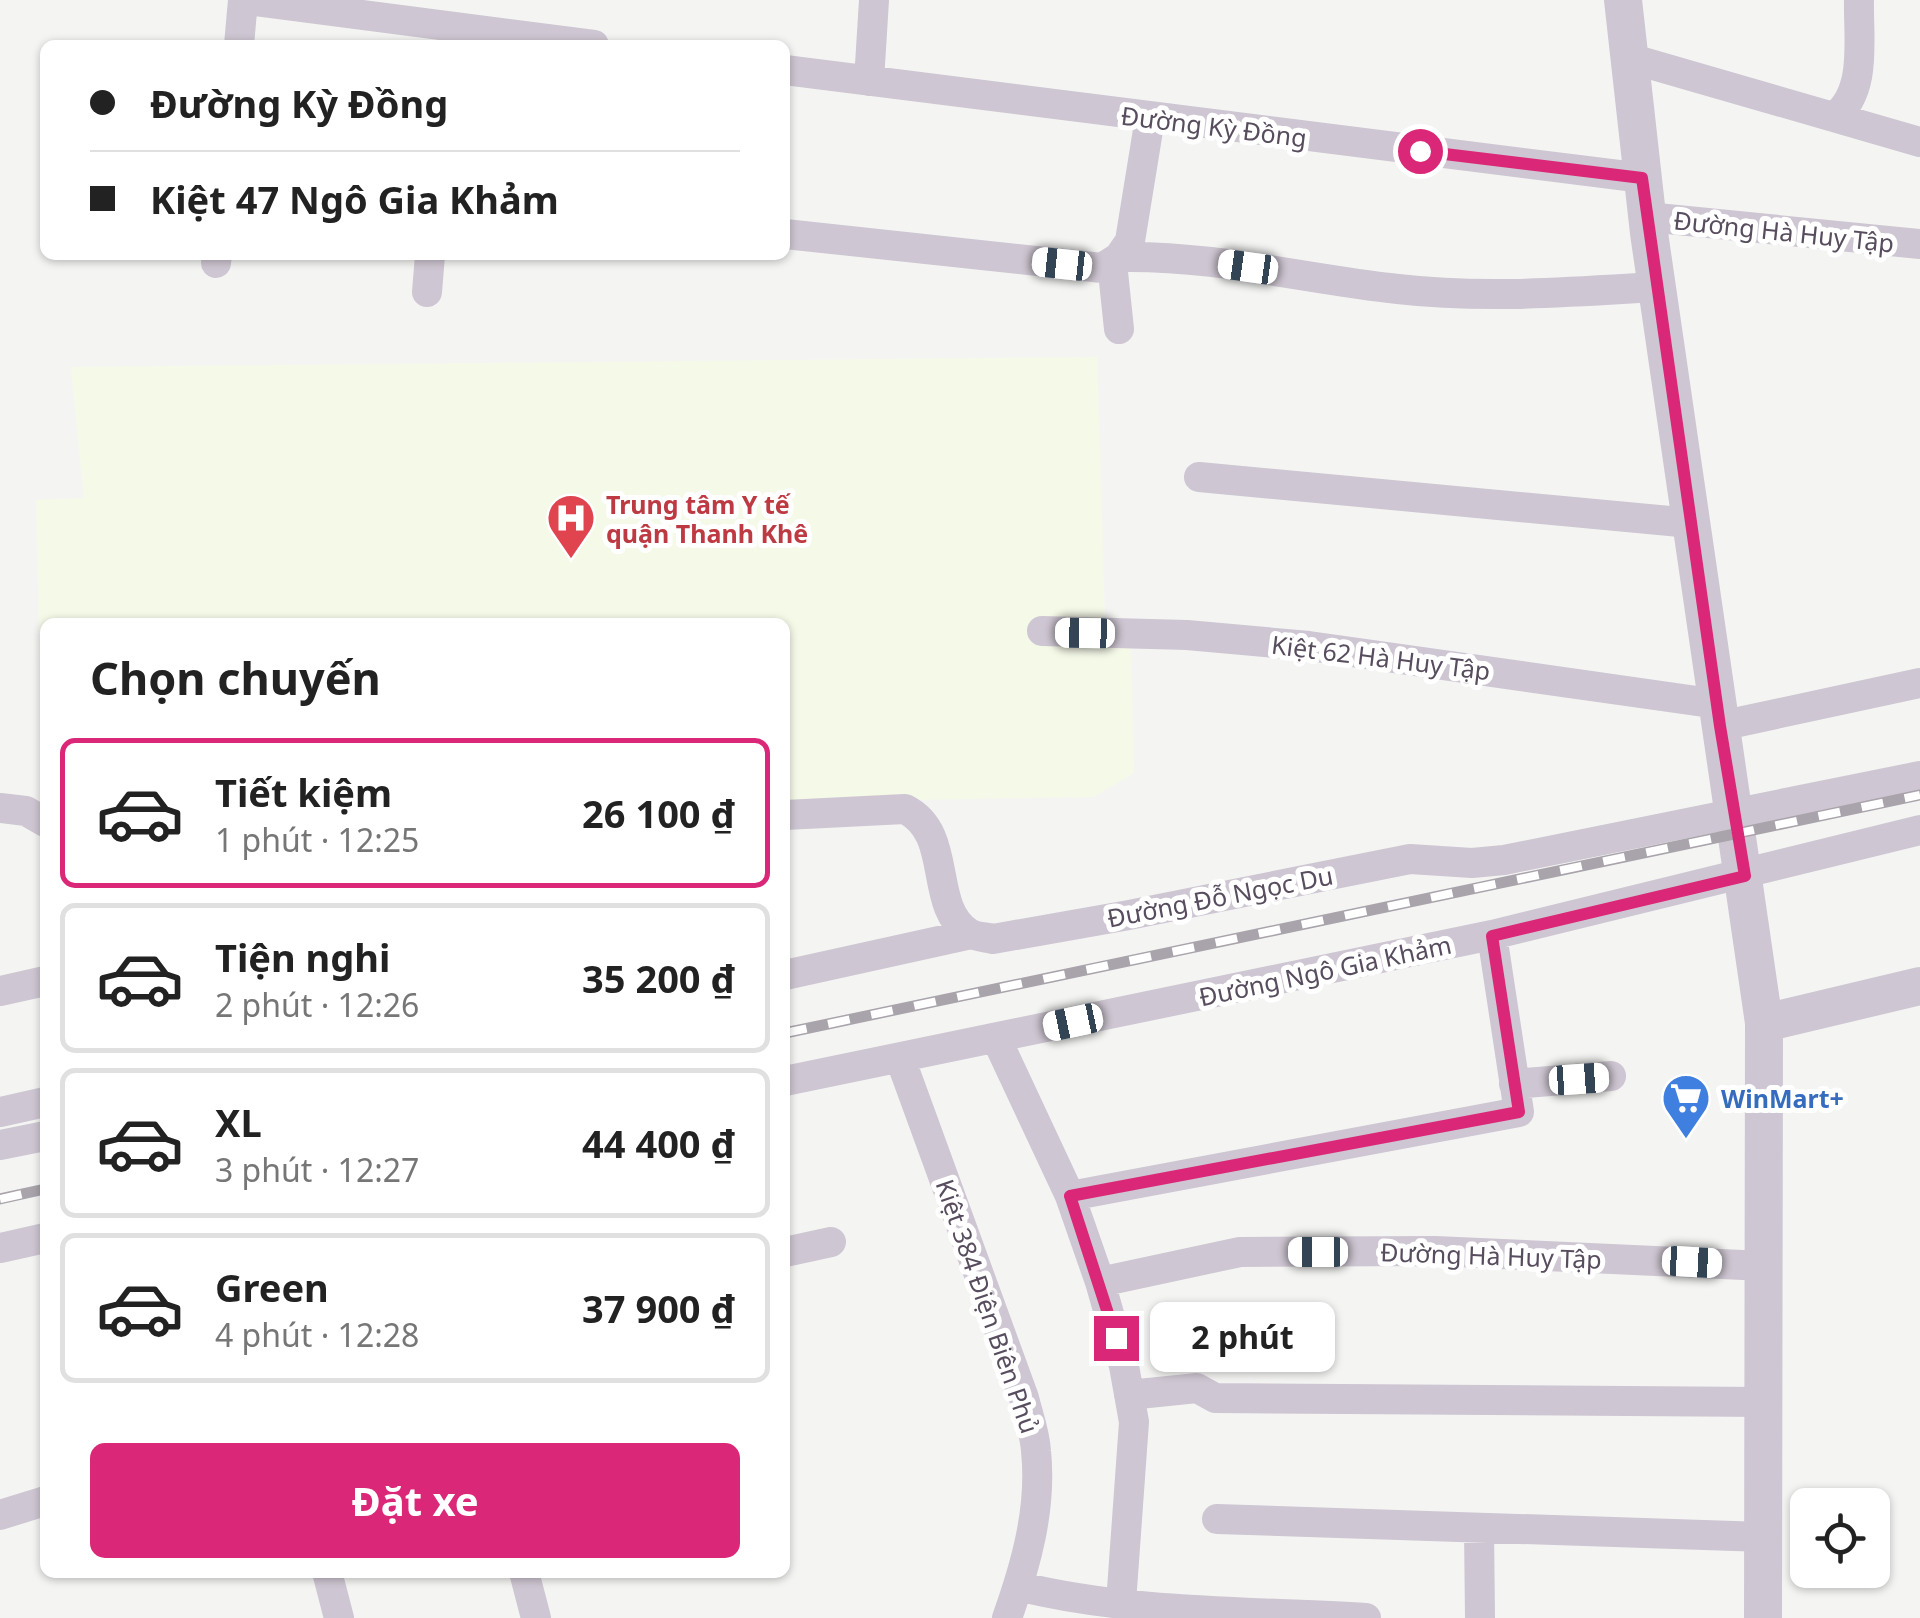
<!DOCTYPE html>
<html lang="vi">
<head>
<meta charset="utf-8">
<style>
	:root { --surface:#fff; --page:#f2f2f2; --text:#222; --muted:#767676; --line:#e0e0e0; --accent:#db2777 }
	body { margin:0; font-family:"Noto Sans",sans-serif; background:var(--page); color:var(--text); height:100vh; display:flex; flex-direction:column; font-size:38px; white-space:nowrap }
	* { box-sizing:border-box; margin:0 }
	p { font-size:32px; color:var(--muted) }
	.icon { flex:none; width:55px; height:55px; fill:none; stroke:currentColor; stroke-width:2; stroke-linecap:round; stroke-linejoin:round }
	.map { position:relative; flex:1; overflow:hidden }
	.drawer { position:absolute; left:40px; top:618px; width:750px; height:960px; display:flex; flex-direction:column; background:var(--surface); border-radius:15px; box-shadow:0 2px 8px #0004 }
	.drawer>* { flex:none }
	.guide { position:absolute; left:40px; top:40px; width:750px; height:220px; border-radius:15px; box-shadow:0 2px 8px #0004; display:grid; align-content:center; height:220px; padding:0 50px; background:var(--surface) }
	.tools { position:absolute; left:1790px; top:1488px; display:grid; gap:20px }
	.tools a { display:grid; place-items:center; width:100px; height:100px; border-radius:15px; background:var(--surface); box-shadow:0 2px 8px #0004; font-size:50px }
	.end { position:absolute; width:45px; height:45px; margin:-22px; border:12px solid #db2777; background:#fff; box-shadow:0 0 0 5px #fff }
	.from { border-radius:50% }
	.bubble { position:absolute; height:70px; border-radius:15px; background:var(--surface); box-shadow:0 2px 8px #0004; font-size:32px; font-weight:700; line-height:70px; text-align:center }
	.car { position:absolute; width:30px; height:60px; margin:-30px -15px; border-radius:12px; box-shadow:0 0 8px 2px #0007; background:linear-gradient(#fff 24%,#345 0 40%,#fff 0 76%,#345 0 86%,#fff 0) }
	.guide b { display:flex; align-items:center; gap:35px; height:95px; font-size:38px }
	.guide b+b { border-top:2px solid var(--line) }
	.guide i { width:25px; height:25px; background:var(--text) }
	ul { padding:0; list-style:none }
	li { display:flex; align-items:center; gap:30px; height:150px; margin:0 20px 15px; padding:0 30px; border:5px solid var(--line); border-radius:15px }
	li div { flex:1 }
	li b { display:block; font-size:38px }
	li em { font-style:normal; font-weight:700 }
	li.current { border-color:var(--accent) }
	li>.icon { width:90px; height:90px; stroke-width:1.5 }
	h2 { padding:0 50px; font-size:45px; line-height:120px }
	.cta { display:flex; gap:20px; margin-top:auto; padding:20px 50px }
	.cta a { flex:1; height:115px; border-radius:15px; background:var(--accent); color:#fff; font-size:40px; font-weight:700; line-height:115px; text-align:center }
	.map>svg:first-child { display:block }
	.medical { fill:#f5f9e8 }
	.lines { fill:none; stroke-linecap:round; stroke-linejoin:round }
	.minor { stroke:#cec6d2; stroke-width:30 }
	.tertiary { stroke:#cec6d2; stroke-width:38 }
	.rail-casing { stroke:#a9a3ab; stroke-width:11 }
	.rail { stroke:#fff; stroke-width:8; stroke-dasharray:22; stroke-linecap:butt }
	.route { stroke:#db2777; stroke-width:12 }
	.labels { text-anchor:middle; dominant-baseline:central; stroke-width:10; stroke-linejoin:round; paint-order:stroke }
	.street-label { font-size:25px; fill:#584d5e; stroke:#fff }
	.health-label { font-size:25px; font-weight:bold; fill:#be3a42; stroke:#fff; text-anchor:start }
	.shop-label { font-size:25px; font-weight:bold; fill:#366cbe; stroke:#fff; text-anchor:start }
</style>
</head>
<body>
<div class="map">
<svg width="1920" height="1618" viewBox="0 0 1920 1618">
	<rect width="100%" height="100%" fill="#f4f5f3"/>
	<!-- medical -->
	<path class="medical" d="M1097,357L1105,619H1130L1134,773L1094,797L785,802V622H45L43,790L36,500L84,498L71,367Z"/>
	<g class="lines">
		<!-- minor -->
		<path class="minor" d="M247,0L594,45
			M239,45L243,0
			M1629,58L1920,142
			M785,70L1643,178
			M869,81L874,0
			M1834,117C1868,92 1858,38 1859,0
			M1647,217L1920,244
			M785,234L1102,268L1119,257L1130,241L1150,118
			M1119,257C1214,255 1305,279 1398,289C1484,299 1571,292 1657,287
			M216,263L217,255
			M1108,264L1113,272L1119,329
			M427,292L430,255
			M1199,477L1691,523
			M1042,631L1187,635L1309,646L1718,704
			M1720,726L1920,683
			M0,808L26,811L45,822
			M785,815L905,809C955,834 927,906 969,933C975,937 986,937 993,939L1129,915L1410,859L1472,863L1504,860L1920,776
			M785,975L971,934
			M0,991L45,981
			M996,1038L1070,1196L1100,1282L1124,1366L1134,1422L1121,1603
			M900,1058L1024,1398C1028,1415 1035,1433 1036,1451C1042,1508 1026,1565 1007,1618
			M785,1081L1492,935L1920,830
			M1514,1084L1611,1076
			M0,1112L45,1102
			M0,1145L45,1136
			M1070,1196L1519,1112L1492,935
			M0,1248L45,1238
			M785,1252L831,1242
			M1100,1282L1240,1252L1435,1251L1765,1266
			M1129,1395L1197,1388L1215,1398L1764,1402
			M0,1515L45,1501
			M1217,1519L1764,1537
			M1479,1529L1480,1618
			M327,1572L339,1618
			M524,1572L536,1618
			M1018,1586C1131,1614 1251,1611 1366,1618"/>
		<!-- tertiary -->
		<path class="tertiary" d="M1623,0L1649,233L1764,1023L1763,1618
			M1764,1023L1920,986"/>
		<!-- rail casing -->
		<g class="rail-casing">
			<path id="rail" d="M785,1033L1920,795
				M0,1199L45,1189"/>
		</g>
		<!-- rail -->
		<use href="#rail" class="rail"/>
	</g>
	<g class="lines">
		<!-- route -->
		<path class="route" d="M1116,1338L1070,1196L1519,1112L1492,936L1745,876L1720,726L1642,178L1420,151"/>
	</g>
	<!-- icons -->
	<defs>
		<g id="hospital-pin" transform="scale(2.5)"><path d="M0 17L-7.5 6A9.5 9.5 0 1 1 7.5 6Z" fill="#e0444e" stroke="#fff"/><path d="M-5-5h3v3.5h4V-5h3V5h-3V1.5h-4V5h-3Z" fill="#fff"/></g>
		<g id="supermarket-pin" transform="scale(2.5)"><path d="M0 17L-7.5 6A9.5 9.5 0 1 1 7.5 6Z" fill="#3f7fe0" stroke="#fff"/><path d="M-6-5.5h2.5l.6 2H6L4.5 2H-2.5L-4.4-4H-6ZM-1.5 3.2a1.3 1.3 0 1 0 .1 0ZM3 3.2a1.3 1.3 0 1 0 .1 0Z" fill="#fff"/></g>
	</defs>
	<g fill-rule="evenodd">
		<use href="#hospital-pin" x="571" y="518"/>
		<use href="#supermarket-pin" x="1686" y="1098"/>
	</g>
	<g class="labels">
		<!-- street labels -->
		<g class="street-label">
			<text transform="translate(1214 126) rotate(7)">Đường Kỳ Đồng</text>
			<text transform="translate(1784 231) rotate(6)">Đường Hà Huy Tập</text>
			<text transform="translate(1381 657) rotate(7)">Kiệt 62 Hà Huy Tập</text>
			<text transform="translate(1220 896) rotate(-11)">Đường Đỗ Ngọc Du</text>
			<text transform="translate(1325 970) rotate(-12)">Đường Ngô Gia Khảm</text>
			<text transform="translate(1491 1255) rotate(2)">Đường Hà Huy Tập</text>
			<text transform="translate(988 1306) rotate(71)">Kiệt 384 Điện Biên Phủ</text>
		</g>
		<!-- health labels -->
		<g class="health-label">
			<text x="606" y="504">Trung tâm Y tế<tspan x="606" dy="29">quận Thanh Khê</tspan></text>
		</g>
		<!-- shop labels -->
		<g class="shop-label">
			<text x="1721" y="1098">WinMart+</text>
		</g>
	</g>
</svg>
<div class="tools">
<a><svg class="icon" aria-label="locate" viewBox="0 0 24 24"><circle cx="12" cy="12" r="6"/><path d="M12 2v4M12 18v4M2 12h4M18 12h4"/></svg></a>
</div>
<i class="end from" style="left:1420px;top:151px"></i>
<i class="end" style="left:1116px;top:1338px"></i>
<div class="bubble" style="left:1150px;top:1302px;width:185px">2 phút</div>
<i class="car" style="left:1062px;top:264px;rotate:276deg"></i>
<i class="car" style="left:1248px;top:267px;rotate:278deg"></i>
<i class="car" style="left:1085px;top:633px;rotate:271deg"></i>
<i class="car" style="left:1073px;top:1022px;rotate:258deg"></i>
<i class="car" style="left:1579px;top:1079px;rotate:86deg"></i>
<i class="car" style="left:1318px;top:1252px;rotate:270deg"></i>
<i class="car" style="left:1692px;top:1262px;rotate:93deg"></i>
<div class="guide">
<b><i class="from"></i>Đường Kỳ Đồng</b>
<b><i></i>Kiệt 47 Ngô Gia Khảm</b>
</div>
<section class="drawer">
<h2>Chọn chuyến</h2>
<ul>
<li class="current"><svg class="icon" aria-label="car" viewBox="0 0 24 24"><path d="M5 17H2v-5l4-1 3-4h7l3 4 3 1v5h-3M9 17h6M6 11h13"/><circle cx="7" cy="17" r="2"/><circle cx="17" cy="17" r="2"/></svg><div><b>Tiết kiệm</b><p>1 phút · 12:25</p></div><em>26 100 ₫</em></li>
<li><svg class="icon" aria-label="car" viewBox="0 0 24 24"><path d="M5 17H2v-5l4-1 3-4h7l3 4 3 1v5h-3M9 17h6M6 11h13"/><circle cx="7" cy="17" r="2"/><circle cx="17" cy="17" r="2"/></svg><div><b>Tiện nghi</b><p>2 phút · 12:26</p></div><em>35 200 ₫</em></li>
<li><svg class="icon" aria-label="car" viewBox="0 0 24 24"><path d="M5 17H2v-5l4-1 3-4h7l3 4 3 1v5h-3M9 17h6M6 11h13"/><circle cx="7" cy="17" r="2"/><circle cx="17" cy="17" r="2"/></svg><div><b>XL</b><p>3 phút · 12:27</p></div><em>44 400 ₫</em></li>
<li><svg class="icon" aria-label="car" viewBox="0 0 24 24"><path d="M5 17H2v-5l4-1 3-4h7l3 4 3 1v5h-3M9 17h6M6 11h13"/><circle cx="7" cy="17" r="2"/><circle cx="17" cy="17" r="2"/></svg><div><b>Green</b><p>4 phút · 12:28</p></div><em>37 900 ₫</em></li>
</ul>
<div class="cta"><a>Đặt xe</a></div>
</section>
</div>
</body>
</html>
